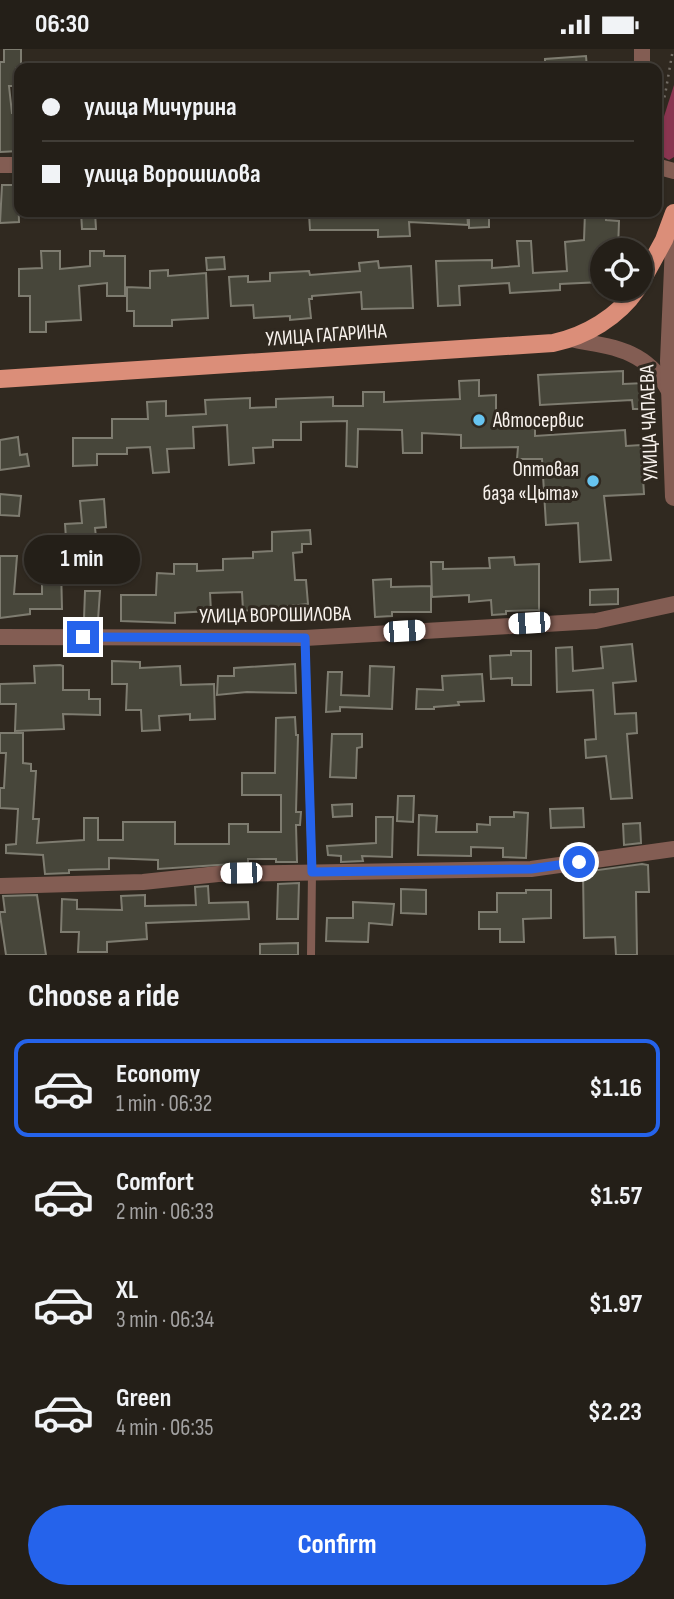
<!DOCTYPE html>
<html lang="en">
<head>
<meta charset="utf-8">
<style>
	:root { --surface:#241f18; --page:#302c25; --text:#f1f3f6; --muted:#a3a2a2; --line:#413d37; --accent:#2563eb }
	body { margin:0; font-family:"Sofia Sans Condensed",sans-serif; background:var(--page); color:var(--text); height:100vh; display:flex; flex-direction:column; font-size:26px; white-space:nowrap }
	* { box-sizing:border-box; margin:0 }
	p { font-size:23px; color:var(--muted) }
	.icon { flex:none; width:38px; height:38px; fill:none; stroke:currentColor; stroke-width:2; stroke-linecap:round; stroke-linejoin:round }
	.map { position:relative; height:906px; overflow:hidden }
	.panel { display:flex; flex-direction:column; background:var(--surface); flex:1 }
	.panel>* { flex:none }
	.guide { position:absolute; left:14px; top:14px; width:648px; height:154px; border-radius:14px; box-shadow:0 2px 5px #0004,0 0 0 2px var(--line); display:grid; align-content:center; height:154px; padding:0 28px; background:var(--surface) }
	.buttons { position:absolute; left:590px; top:189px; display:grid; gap:14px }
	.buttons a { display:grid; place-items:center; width:63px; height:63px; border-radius:50%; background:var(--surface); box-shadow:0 2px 5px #0004,0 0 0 2px var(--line); font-size:35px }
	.end { position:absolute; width:32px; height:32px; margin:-16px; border:9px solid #2563eb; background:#fff; box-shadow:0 0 0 4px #fff }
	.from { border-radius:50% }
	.bubble { position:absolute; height:49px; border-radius:24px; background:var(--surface); box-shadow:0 2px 5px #0004,0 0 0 2px var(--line); font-size:23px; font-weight:700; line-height:49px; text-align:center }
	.car { position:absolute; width:21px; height:42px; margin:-21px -10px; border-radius:9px; box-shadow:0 0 5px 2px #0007; background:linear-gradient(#fff 24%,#345 0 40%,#fff 0 76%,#345 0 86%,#fff 0) }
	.guide b { display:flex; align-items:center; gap:24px; height:66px; font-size:26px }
	.guide b+b { border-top:2px solid var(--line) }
	.guide i { width:18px; height:18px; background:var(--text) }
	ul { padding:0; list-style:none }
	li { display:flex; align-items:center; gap:21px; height:98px; margin:0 14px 10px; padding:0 14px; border:4px solid transparent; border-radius:14px }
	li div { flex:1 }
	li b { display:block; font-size:26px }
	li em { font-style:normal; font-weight:700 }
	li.active { border-color:var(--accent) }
	li>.icon { width:63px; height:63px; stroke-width:1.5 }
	h2 { padding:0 28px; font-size:32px; line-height:84px }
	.button { display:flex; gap:14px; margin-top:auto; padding:14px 28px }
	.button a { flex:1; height:80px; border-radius:42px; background:var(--accent); color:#fff; font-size:28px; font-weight:700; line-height:80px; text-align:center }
	.status { display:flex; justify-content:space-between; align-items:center; height:49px; padding:0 35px; background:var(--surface); direction:ltr }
	.status svg { height:19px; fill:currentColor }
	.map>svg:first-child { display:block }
	.forest { fill:#893550 }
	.building { fill:#47463a; stroke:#7e7c70; stroke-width:2 }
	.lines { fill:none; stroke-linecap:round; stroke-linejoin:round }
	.path { stroke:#746e66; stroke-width:2.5; stroke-dasharray:2 5; stroke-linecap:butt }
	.service { stroke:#835d53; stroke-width:8 }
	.minor { stroke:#835d53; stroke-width:16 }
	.tertiary { stroke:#835d53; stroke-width:18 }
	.primary { stroke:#db8e79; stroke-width:18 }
	.route { stroke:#2563eb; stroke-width:9 }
	.poi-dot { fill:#67c4f0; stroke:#302920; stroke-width:2.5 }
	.labels { text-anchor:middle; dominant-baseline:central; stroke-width:6; stroke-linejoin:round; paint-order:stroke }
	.street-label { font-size:21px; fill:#f8f2ed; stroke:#302920 }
	.poi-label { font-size:21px; fill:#f8f2ed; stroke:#302920; text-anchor:start }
</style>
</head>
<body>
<div class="status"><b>06:30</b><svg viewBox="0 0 49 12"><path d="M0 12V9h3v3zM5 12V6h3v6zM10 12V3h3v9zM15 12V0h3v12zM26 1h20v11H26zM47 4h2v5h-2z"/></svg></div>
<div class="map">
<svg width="674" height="906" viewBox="0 0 674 906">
	<rect width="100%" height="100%" fill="#302920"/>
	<!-- forest -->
	<path class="forest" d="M674,36V108L669,111L656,104L660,80Z"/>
	<!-- building -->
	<path class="building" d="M4,0H21V19H16V37H9L12,64H18L19,102L0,103V13H4Z
		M586,7L587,19H545V10Z
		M2,136H18L19,173L0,174Z
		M81,163H95L96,180H82Z
		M382,163H467L468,176L409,173L410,187L378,188V181H310L309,165Z
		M585,163H606V171L619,172L618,201H602V233L560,235V241L510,244L509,234L459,237L460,256L438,257L436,212L492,211V219L519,217L517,192H531L533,224L567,222L565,193L584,191Z
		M469,165H489V178L469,179Z
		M41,202H60V220L90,217V202H104V207H125V247H107V234L79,237L81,271L46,273V283H30V247H19V220L42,219Z
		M224,208L225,220L207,221L206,209Z
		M378,212L379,219L411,217L413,259L362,260L361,243L312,247V250H309L311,269L290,271V267L254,269L253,256L231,257L229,228L248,227V233L270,232V224L309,222L310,226L360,222L359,214Z
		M168,221V227L206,224L208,269L172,271V277H134V262H127V238L150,239V222Z
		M623,322V335L645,334L646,360H633L632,351L540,356L538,326Z
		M479,331V347L496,346V369L535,370V387L625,381L626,397L641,396L644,445L604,447L611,511L580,513L578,474L546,476L542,410H517L518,398L461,399V386L422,384V404H403L402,381L358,380L357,418L346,417L347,372L301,373V391H273V398L253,399L254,414L229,416L227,376L193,378L194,399L167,400L169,423L153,424L150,398L127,399V405H97V416L73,417V389H112V370H148L147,353L166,352V367L206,365L205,351L250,349V359L276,358V350L333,348V357H363V343H384V353L460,350L459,332Z
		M18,388L20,406L27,405L29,417L0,421V391Z
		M0,445L21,447L19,467L0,466Z
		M104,450L106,478L95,479L96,488L66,490L65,475L82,474L80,452Z
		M310,481L311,495H302V503L293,504L295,531H306L308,555L243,562L242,543L210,544L211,562L175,564V574L121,572V546H156L157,524L174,525V515H197V522L223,521V510L253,509V503L272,502V483Z
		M0,507H17L14,545H42V519L61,518L62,560H30V565L0,569Z
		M514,508L515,516L539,515V561L506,562V565L492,566L491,551L469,553V546L432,548L431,513H443V520L490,519L489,509Z
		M391,530V538L431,537V563H392V567L375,568L373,531Z
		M618,540V555L590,556V541Z
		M85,542H100L98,571L84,570Z
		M632,595L636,632L613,634L615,665L636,664L637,684L627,685L632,749L611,750L606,707L586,709L585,691L596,690L593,641L557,643L556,599L572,598L573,622L603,619L601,598Z
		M511,602H531V636H512V629L491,630L490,607L511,606Z
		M112,612L140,613V619L180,617L181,636L214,635L215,670L190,671V665L159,667L160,681L142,682L141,661H126L127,635H112Z
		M295,615L296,644L247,643L217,646L218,627H234V619Z
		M60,616L63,617V641H89V650H100V666L63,665L64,680L15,682L16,655H0V635L35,634L34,617Z
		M370,617L394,618L392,660L340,658V662L326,663L328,623H342L341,646L369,647Z
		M482,625L484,652L458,653L459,656L434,658V660H416L417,640L443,641L442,627Z
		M295,668L296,686H298L296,763H301L300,776H296L297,813H276V810H248V814L158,820V811L109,809V820L69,821V824L45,825L43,806L6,804V796L16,795L18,760L0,759V739H4L6,704H0V684H23V714L31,715V722H36L33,770H39L37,794L84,791V769H98V791H123V773H175V795H229V775H248V783H281V746H242V724H275L276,669Z
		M332,685H362V698L357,699L356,729L330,728Z
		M398,747H414L413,773L397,772Z
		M352,755V767L333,768L332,756Z
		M583,759L584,778L551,779L550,760Z
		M514,763L528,764L526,809L503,808V799L471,798V807L418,806L419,766L437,767L436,783H477V775L490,776V768H514Z
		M376,768H393L392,808L362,807L363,812L341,813V807L328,806L327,797L376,794Z
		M640,774L641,794L624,796L623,775Z
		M642,815L648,816L649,843H636L637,906H616L615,888L584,889L583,823Z
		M299,834L298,870H277L278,835Z
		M208,837L209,854L248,853L249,870L146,874L147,890L107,893V903H78L79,883H61L62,850L77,851V860L122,861L121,847L145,846V857L196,856L195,838Z
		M401,840L426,841V865L401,864Z
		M526,841H551V869L523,870L524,893H500V880H479V863H497V844H526Z
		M37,846L46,906H6L0,866V863H5L3,847Z
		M353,853L394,855L392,876L369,874L368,893L326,892L327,869H353Z
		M298,894V906H260V895Z"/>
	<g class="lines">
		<!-- path -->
		<path class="path" d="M656,75L665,46L673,0"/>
		<!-- service -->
		<path class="service" d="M305,589L312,823L311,906"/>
		<!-- minor -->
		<path class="minor" d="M642,0V19
			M0,116H19
			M656,117L674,122
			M569,290C613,298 646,300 669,342
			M0,588L305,589L596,572L674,555
			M0,837L143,833L218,825L531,820L674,800"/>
		<!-- tertiary -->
		<path class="tertiary" d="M674,196L669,312L674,448"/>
		<!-- primary -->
		<path class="primary" d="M640,235L664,191L674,164
			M0,330L553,294C586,287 618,268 637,240"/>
	</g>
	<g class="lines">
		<!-- route -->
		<path class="route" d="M83,588L305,589L312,823L531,820L579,813"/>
	</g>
	<!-- markers -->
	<g class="poi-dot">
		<circle cx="479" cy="371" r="7"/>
		<circle cx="593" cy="432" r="7"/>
	</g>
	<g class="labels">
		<!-- street labels -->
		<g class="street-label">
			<text transform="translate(326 286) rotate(-4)">УЛИЦА ГАГАРИНА</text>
			<text transform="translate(649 374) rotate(-92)">УЛИЦА ЧАПАЕВА</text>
			<text transform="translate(275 566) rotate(-1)">УЛИЦА ВОРОШИЛОВА</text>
		</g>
		<!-- poi labels -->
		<g class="poi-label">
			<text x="493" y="371">Автосервис</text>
			<text x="579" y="420" text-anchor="end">Оптовая<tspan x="579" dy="24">база «Цыта»</tspan></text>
		</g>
	</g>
</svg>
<div class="buttons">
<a><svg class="icon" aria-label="locate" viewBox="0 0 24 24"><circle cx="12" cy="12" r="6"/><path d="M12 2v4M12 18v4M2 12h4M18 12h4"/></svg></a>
</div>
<i class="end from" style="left:579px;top:813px"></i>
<i class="end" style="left:83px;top:588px"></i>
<div class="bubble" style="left:24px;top:486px;width:116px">1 min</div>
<i class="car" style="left:529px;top:574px;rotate:266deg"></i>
<i class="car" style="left:404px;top:582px;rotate:86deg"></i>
<i class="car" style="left:241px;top:824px;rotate:269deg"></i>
<div class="guide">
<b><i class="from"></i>улица Мичурина</b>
<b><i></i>улица Ворошилова</b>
</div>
</div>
<section class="panel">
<h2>Choose a ride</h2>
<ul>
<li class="active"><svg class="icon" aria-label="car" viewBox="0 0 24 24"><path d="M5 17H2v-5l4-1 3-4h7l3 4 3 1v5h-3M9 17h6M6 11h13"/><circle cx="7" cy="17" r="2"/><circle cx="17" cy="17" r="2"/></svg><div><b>Economy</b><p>1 min · 06:32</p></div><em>$1.16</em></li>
<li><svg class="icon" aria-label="car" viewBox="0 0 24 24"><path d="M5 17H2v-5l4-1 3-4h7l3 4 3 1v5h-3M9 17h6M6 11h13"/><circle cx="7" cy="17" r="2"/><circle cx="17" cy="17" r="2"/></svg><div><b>Comfort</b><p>2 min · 06:33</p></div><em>$1.57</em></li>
<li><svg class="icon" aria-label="car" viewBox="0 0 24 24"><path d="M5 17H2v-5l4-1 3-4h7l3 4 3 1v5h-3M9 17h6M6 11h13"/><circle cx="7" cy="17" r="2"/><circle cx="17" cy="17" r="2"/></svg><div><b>XL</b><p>3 min · 06:34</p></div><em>$1.97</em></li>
<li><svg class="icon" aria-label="car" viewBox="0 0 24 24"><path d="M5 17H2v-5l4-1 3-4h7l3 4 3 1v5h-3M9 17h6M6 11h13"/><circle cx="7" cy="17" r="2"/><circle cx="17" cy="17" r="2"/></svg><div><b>Green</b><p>4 min · 06:35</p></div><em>$2.23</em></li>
</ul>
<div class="button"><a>Confirm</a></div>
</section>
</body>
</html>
